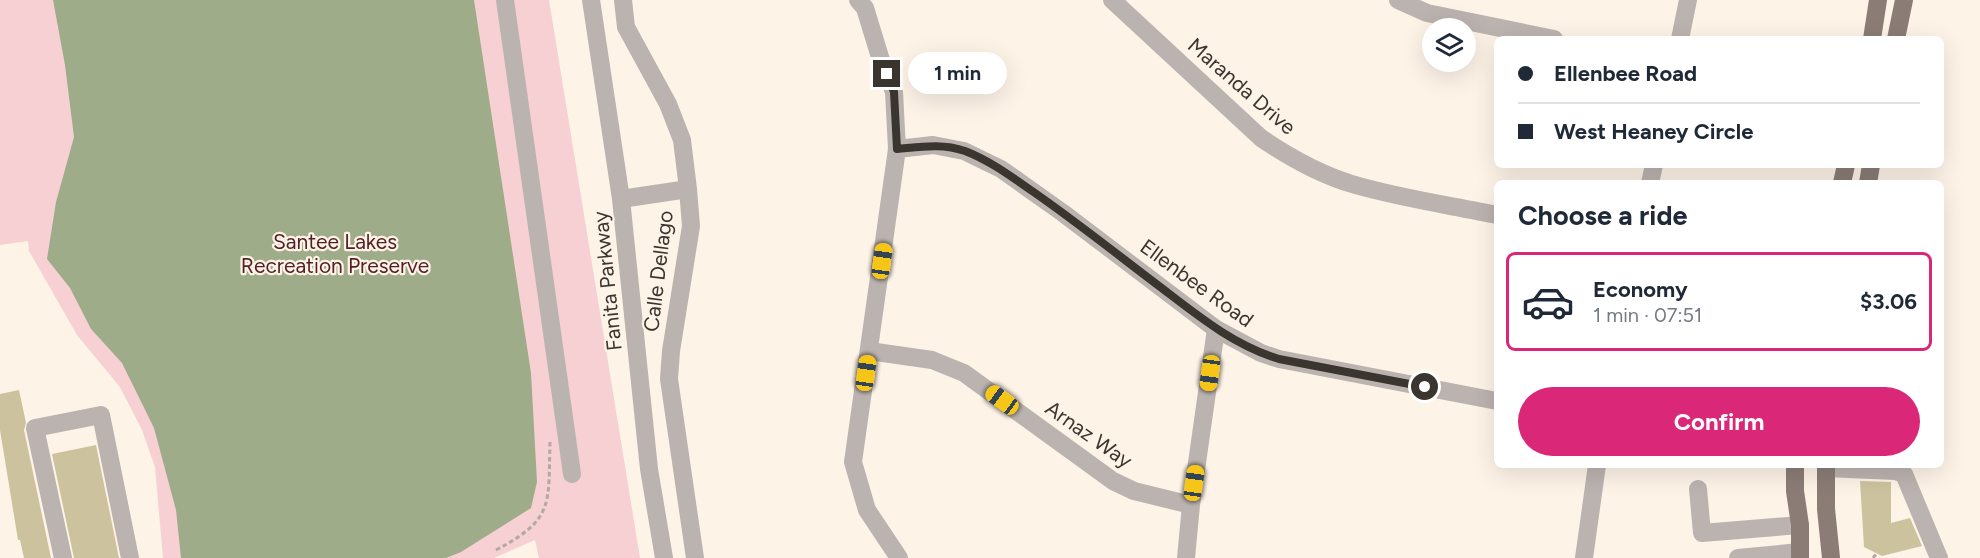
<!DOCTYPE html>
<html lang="en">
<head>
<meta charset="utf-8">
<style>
	:root { --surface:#fff; --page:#f2f2f3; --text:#1f2937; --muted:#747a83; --line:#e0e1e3; --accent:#db2777 }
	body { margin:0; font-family:Figtree,sans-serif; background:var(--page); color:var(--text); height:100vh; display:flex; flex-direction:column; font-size:22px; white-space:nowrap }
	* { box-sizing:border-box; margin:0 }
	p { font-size:20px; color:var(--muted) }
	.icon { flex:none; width:33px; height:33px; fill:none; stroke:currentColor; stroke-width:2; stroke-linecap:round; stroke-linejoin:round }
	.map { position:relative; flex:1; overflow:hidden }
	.drawer { position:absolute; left:1494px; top:180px; width:450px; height:288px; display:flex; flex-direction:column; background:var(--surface); border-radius:9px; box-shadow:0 6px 24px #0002 }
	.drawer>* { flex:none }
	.hud { position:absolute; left:1494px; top:36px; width:450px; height:132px; border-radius:9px; box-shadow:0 6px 24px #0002; display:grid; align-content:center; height:132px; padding:0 24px; background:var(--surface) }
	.controls { position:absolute; left:1422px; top:18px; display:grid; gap:12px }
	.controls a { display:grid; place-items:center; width:54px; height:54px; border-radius:50%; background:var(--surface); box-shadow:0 6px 24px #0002; font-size:30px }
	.end { position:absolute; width:27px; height:27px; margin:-14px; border:8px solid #3a352f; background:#fff; box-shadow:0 0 0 3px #fff }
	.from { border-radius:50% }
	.bubble { position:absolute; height:42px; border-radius:21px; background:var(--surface); box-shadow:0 6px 24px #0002; font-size:20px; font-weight:700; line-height:42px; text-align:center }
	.car { position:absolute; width:18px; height:36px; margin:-18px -9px; border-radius:8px; box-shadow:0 0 4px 2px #0007; background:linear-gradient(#f5c518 24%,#345 0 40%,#f5c518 0 76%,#345 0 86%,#f5c518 0) }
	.hud b { display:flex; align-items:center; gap:21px; height:57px; font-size:22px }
	.hud b+b { border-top:2px solid var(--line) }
	.hud i { width:15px; height:15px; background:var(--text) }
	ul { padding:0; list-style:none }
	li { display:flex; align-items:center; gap:18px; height:99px; margin:0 12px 9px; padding:0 12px; border:3px solid var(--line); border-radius:9px }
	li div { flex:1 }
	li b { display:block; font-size:22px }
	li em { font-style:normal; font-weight:700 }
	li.selected { border-color:var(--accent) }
	li>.icon { width:54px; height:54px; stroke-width:1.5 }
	h2 { padding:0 24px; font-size:27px; line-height:72px }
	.button { display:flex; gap:12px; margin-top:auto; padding:12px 24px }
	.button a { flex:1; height:69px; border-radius:36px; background:var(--accent); color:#fff; font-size:24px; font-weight:700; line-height:69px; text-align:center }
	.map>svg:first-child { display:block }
	.green { fill:#f6d0d2 }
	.water { fill:#9fac89 }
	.building { fill:#ccc39e }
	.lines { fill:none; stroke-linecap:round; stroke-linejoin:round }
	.path { stroke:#b2a9a0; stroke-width:3; stroke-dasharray:4.5 3; stroke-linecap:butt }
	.minor { stroke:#bbb3af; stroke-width:18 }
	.major { stroke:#8b7c76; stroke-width:18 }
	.route { stroke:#3a352f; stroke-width:8 }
	.labels { text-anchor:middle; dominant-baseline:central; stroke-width:4.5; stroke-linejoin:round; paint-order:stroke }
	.street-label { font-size:21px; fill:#3a352f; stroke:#fef3e7 }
	.park-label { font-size:21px; fill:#541e25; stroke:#fef3e7 }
</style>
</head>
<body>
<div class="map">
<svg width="1980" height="558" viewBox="0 0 1980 558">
	<rect width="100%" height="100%" fill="#fef3e7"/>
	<!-- green -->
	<path class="green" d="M0,0H549L640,558H539L535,540L494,558H163L155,467L142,430L120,387L77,335L29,251L28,241L0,245Z"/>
	<!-- water -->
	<path class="water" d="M53,0H474L531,373L537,482L531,508L461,552L446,558H181L176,510L154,428L122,363L91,329L70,288L47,259L56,202L74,137L65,65Z"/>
	<!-- building -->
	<path class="building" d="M19,390L26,423L24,430L51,558H24L20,540H18L0,430V394Z
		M96,445L119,558H74L52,454Z
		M1860,481L1891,482V523L1910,518L1922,546L1882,556L1864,547Z"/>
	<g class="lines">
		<!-- path -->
		<path class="path" d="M496,550C555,519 548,504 550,442
			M1873,558L1877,553"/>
		<!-- minor -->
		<path class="minor" d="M505,0L572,474
			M591,0L621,199L649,469L664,558
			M623,0L626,27L668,104L682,140L688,189L691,226L671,351L669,379L695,558
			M858,0L865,8L880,57L894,92L897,149L853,462L867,510L899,558
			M1112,0L1261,138C1289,157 1319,174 1352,184C1399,198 1449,205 1497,215
			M1398,0L1427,13L1554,39
			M1680,39L1688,0
			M897,149L933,145L964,151L1001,169L1063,213L1216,329L1261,353L1279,359L1497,401
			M1650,183L1654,165
			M621,199L688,189
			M869,351L932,360L964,373L1113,481L1134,491L1191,505
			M1826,468L1895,471L1904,474L1939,558
			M1698,489L1702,533L1800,525
			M63,558L35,428L101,415L130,558
			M1186,558L1191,505L1216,329
			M1584,558L1597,465
			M1738,558L1800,552"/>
		<!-- major -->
		<path class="major" d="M1872,39L1878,0
			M1896,39L1904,0
			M1842,183L1846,165
			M1868,183L1871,165
			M1795,465V491L1800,525V558
			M1826,465V509L1831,558"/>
	</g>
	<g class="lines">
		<!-- route -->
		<path class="route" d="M887,74L894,92L897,149C920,147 942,143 965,151C991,161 1013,178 1035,193C1078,223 1118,255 1159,286C1197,315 1233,345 1279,359L1425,387"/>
	</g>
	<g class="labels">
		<!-- street labels -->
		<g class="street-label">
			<text transform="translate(1242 86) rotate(41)">Maranda Drive</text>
			<text transform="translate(658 271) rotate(-83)">Calle Dellago</text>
			<text transform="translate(607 281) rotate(-96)">Fanita Parkway</text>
			<text transform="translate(1197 283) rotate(36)">Ellenbee Road</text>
			<text transform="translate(1089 434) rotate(35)">Arnaz Way</text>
		</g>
		<!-- park labels -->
		<g class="park-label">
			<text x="335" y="241">Santee Lakes<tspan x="335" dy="24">Recreation Preserve</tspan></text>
		</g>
	</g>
</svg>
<div class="controls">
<a><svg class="icon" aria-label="layers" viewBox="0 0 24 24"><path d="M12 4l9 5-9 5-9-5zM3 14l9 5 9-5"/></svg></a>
</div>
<i class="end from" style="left:1425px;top:387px"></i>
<i class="end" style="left:887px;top:74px"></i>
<div class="bubble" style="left:908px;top:52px;width:99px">1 min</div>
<i class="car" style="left:882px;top:261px;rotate:8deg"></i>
<i class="car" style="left:866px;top:373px;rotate:8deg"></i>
<i class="car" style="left:1210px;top:373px;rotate:188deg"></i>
<i class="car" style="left:1002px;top:400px;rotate:306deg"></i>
<i class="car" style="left:1194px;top:483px;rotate:8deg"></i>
<div class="hud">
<b><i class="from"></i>Ellenbee Road</b>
<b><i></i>West Heaney Circle</b>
</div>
<section class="drawer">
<h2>Choose a ride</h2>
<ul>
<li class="selected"><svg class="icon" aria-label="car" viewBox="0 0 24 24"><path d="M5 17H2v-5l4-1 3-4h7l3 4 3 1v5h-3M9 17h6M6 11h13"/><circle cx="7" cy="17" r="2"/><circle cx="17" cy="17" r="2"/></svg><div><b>Economy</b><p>1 min · 07:51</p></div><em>$3.06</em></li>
</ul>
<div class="button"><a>Confirm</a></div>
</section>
</div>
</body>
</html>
